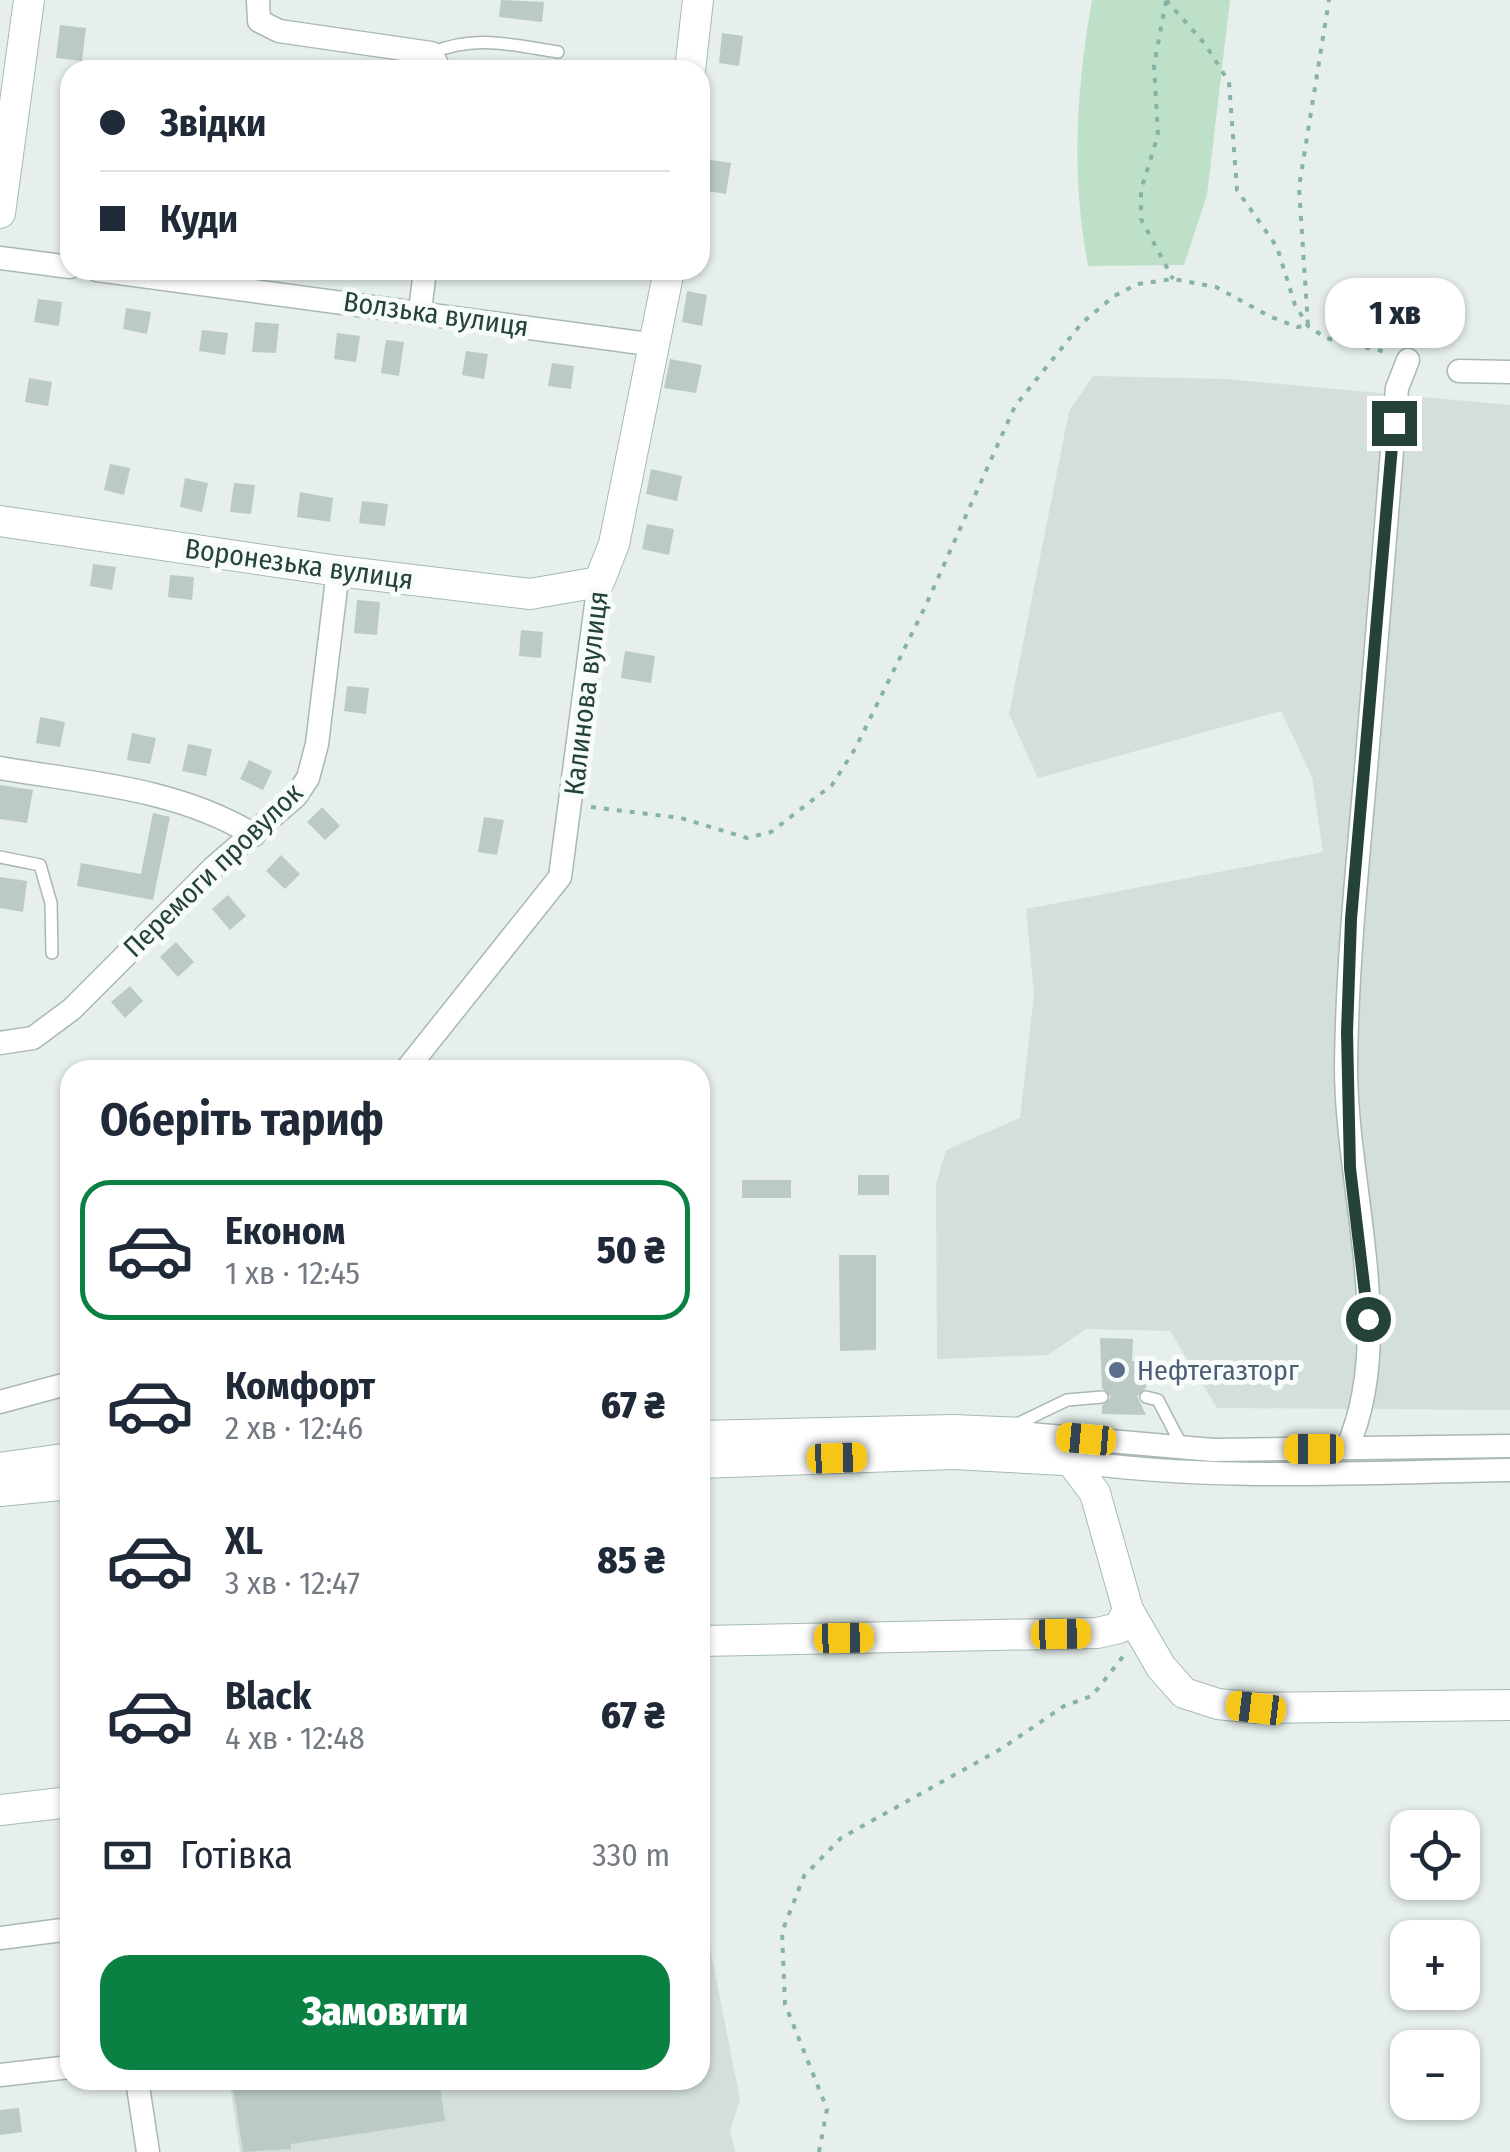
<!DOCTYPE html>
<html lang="uk">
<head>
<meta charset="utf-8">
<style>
	:root { --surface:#fff; --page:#f6f6f7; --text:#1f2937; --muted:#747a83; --line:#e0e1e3; --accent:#0b8043 }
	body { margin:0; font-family:"Fira Sans Condensed",sans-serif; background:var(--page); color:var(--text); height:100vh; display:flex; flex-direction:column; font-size:38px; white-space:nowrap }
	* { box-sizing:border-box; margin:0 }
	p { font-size:32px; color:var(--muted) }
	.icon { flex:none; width:55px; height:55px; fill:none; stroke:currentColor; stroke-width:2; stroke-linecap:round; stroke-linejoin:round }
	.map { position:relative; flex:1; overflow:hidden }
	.panel { position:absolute; left:60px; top:1060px; width:650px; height:1030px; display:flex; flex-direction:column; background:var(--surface); border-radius:30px; box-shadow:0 2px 8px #0004 }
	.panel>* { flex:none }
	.banner { position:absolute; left:60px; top:60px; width:650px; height:220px; border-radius:30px; box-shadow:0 2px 8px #0004; display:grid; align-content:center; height:220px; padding:0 40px; background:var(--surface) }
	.buttons { position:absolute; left:1390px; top:1810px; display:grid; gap:20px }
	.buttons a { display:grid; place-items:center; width:90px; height:90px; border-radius:20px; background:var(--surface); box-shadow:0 2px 8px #0004; font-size:50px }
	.end { position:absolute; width:45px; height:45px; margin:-22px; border:12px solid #24423a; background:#fff; box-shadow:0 0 0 5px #fff }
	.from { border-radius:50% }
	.bubble { position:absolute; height:70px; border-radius:30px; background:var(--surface); box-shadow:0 2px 8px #0004; font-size:32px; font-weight:800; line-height:70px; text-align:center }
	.car { position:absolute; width:30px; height:60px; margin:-30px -15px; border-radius:12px; box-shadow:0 0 8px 2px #0007; background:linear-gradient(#f5c518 24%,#345 0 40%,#f5c518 0 76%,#345 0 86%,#f5c518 0) }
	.banner b { display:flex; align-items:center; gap:35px; height:95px; font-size:38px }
	.banner b+b { border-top:2px solid var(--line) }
	.banner i { width:25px; height:25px; background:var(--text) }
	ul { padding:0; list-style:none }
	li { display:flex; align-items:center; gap:30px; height:140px; margin:0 20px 15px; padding:0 20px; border:5px solid transparent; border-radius:30px }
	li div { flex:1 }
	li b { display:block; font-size:38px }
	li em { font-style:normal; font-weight:800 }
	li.on { border-color:var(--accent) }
	li>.icon { width:90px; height:90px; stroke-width:1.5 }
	h2 { padding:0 40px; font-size:45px; line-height:120px }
	.pay { display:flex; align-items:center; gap:25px; height:110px; padding:0 40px; font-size:38px }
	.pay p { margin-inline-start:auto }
	.action { display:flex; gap:20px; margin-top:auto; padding:20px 40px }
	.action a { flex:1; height:115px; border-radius:30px; background:var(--accent); color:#fff; font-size:40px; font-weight:800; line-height:115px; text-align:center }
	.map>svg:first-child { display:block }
	.built { fill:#d4dfda }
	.green { fill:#bfe0c8 }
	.building { fill:#bbcac4 }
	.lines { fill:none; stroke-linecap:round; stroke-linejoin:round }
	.lane-casing { stroke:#a8b8b2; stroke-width:14 }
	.street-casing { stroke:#a8b8b2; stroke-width:25 }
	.secondary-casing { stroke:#a4bbb3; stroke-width:32 }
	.path { stroke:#86b3a5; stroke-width:4; stroke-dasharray:5 8; stroke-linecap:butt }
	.lane { stroke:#fff; stroke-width:11 }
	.street { stroke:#fff; stroke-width:22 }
	.secondary { stroke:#fff; stroke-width:30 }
	.route { stroke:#24423a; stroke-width:12 }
	.service-dot { fill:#5c6f8a; stroke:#f7fbf9; stroke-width:4 }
	.labels { text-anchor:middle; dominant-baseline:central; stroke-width:10; stroke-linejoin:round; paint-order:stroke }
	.street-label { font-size:28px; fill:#24423a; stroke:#f7fbf9 }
	.service-label { font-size:28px; fill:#4e5e75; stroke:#f7fbf9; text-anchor:start }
</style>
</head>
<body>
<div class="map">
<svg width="1510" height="2152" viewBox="0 0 1510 2152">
	<rect width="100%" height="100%" fill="#e6efeb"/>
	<!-- built -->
	<path class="built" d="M1093,376L1227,379L1510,405V1410L1217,1408L1170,1331L1086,1329L1048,1355L937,1359L936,1184L946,1150L1020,1118L1034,994L1026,909L1323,852L1312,777L1281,711L1038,778L1009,714L1069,411Z
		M700,1896L740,2100L730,2130L735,2152H240L229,2080H700Z"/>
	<!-- green -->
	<path class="green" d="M1092,0H1230L1207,195L1184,265L1088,266C1071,176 1076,90 1092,0Z"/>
	<!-- building -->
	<path class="building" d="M501,0L544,2L542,22L499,17Z
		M60,25L86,28L82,61L56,58Z
		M722,33L743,36L739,66L719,63Z
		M705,159L731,163L726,194L701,190Z
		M687,291L707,295L702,326L682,322Z
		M38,299L62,302L59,326L34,322Z
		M126,308L151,312L147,334L123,329Z
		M255,322L279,324L276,353L252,352Z
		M202,330L228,333L225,355L199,351Z
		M337,333L360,336L356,362L334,359Z
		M386,340L404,342L399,376L381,373Z
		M466,351L488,354L484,379L462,375Z
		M670,359L702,365L696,393L664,388Z
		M552,363L574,366L571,389L548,386Z
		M29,378L52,382L48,406L25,402Z
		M110,464L130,468L124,495L104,490Z
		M651,469L682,476L677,501L646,494Z
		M185,478L208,483L202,512L180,507Z
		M234,483L255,485L251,514L230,512Z
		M300,492L333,498L330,522L297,517Z
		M362,501L388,504L385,526L359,523Z
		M647,524L674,529L669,555L642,549Z
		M93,564L116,567L112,590L90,586Z
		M170,575L194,577L192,600L168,597Z
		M357,600L380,602L377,635L354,633Z
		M521,630L543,632L541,658L519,656Z
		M625,651L655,656L651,683L621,678Z
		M347,686L369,688L366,714L344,711Z
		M40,717L65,722L60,747L36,743Z
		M132,733L156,738L150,764L127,760Z
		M188,744L212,749L206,776L182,771Z
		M249,760L272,771L263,790L240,779Z
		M0,785L33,790L27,823L0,819Z
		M322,807L340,826L325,840L307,822Z
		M153,813L170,817L153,900L77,886L81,863L141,874Z
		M484,817L504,820L497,855L478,852Z
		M281,855L300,874L285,889L266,871Z
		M0,877L27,881L23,912L0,908Z
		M228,895L246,916L230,930L212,909Z
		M176,942L194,962L178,977L160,957Z
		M130,986L143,1001L125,1018L111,1002Z
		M858,1175H889V1195H858Z
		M742,1180H791V1198H742Z
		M839,1255H876V1350L840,1351Z
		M1100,1338L1133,1339L1132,1361H1146V1388L1137,1396L1146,1415L1102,1414V1406L1111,1397L1102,1388Z
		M232,2080H439L445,2121L291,2144V2149L243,2152Z
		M19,2108L22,2132L0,2135V2110Z"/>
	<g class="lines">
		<!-- lane casing -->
		<g class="lane-casing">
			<path id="lane" d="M431,53C475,34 513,45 558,52
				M0,857L40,865L51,903L52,953
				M1146,1397L1158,1400L1183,1448
				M1013,1426L1067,1400L1102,1397"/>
		</g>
		<!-- street casing -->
		<g class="street-casing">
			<path id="street" d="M258,0L259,21L279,31L431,53L440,70
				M0,258L70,267
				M97,270L656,345
				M420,311L425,270
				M1459,371L1510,372
				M0,768C88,783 177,788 254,835
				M0,1043L33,1038L72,1009L213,868L296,796L308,778L317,744L338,571
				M406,1070L560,877L599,582
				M0,1402L70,1383
				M1029,1434L1213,1450L1510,1446
				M1347,1448C1397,1337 1346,1187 1346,1067C1347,963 1358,861 1367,757C1378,634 1387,511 1397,388L1408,360
				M1071,1461C1216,1482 1364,1472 1510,1470
				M0,1938L70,1929
				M0,2075L70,2067
				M137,2080L148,2152"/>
		</g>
		<!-- secondary casing -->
		<g class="secondary-casing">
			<path id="secondary" d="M690,70L698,0
				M0,213L29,0
				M0,521L338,571L530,594L599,582L614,544L669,270
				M700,1436L953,1430L1021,1433L1071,1461L1095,1493L1128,1610L1161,1667L1184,1693L1218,1704L1256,1708L1510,1705
				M700,1463L953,1454L1063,1460
				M0,1468L70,1458
				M0,1491L70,1484
				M700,1641L1097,1633L1119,1628L1128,1610
				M0,1810L70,1802"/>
		</g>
		<!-- path -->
		<path class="path" d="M1166,0L1205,44L1229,82L1237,190L1277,247L1295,305L1308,326L1326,338L1390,353
			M1166,1L1154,65L1158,135L1141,190V219L1173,279
			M591,807L681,818L747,838L771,832L832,785L855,749L925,607L1015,406L1082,323L1114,296L1138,284L1173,279L1216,287L1269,316L1297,327L1308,326L1299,187L1329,0
			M819,2152L827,2109L785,2004L782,1932L804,1876L841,1838L1001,1749L1064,1706L1092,1696L1125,1654"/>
		<!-- lane -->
		<use href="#lane" class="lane"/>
		<!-- street -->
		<use href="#street" class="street"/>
		<!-- secondary -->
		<use href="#secondary" class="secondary"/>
	</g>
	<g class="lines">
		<!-- route -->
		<path class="route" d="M1368,1319L1350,1168L1347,1032L1351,919L1394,423"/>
	</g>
	<!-- markers -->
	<circle class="service-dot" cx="1117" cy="1370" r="10"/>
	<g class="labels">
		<!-- street labels -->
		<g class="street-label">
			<text transform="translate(436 314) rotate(8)">Волзька вулиця</text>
			<text transform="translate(299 564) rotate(8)">Воронезька вулиця</text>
			<text transform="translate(586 693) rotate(-83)">Калинова вулиця</text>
			<text transform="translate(213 870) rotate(-44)">Перемоги провулок</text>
		</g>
		<!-- service labels -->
		<g class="service-label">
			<text x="1137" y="1370">Нефтегазторг</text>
		</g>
	</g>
</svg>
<div class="buttons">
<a><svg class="icon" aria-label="locate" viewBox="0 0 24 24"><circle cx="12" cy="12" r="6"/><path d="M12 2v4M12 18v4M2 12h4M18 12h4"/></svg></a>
<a>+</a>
<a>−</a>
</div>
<i class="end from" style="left:1368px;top:1319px"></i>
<i class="end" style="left:1394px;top:423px"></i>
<div class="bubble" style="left:1325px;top:278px;width:140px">1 хв</div>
<i class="car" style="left:1086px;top:1439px;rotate:275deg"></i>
<i class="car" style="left:1314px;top:1449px;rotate:270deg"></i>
<i class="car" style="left:837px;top:1458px;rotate:88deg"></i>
<i class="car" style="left:1061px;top:1634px;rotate:89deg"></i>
<i class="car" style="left:844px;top:1638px;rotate:89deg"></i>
<i class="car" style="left:1256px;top:1708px;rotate:277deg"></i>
<div class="banner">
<b><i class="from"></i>Звідки</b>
<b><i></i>Куди</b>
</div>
<section class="panel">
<h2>Оберіть тариф</h2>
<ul>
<li class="on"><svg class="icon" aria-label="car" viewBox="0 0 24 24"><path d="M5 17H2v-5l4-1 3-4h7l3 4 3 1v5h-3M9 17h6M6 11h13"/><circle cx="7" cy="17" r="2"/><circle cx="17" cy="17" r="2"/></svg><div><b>Економ</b><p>1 хв · 12:45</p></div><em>50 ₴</em></li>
<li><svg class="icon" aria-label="car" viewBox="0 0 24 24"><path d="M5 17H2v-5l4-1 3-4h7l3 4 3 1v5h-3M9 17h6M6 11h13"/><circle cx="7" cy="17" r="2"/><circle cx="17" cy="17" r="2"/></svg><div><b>Комфорт</b><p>2 хв · 12:46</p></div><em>67 ₴</em></li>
<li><svg class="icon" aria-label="car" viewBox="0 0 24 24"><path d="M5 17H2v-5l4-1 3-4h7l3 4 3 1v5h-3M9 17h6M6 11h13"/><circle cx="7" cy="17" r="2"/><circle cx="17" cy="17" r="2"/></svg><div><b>XL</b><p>3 хв · 12:47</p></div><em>85 ₴</em></li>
<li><svg class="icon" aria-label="car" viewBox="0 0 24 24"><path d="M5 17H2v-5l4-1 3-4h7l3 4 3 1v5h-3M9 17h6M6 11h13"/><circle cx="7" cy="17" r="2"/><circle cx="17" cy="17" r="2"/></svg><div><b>Black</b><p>4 хв · 12:48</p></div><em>67 ₴</em></li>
</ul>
<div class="pay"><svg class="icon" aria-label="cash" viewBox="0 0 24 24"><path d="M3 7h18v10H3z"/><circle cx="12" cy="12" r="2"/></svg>Готівка<p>330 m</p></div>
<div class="action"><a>Замовити</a></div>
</section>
</div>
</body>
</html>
